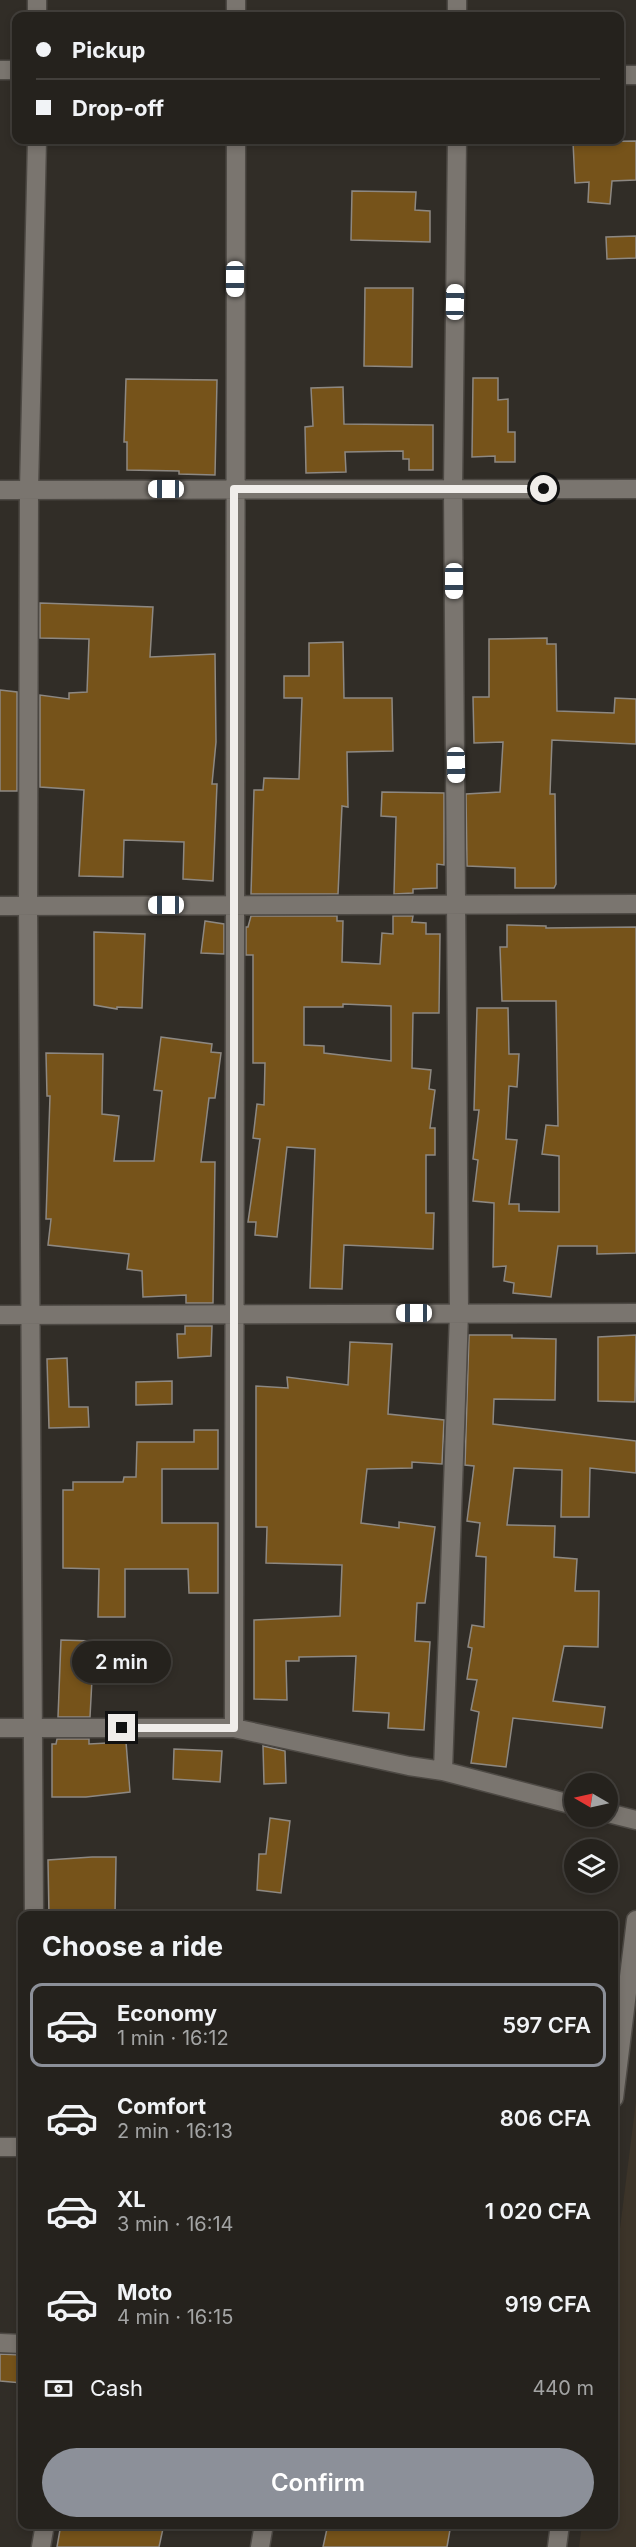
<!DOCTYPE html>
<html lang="en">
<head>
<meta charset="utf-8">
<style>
	:root { --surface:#25221d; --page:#312f2a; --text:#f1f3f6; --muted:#a3a4a4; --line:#423f3b; --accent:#8c9099 }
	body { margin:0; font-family:Inter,sans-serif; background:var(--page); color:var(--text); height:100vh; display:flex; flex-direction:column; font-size:22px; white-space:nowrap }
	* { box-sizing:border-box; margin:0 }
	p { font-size:20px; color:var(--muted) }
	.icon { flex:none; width:33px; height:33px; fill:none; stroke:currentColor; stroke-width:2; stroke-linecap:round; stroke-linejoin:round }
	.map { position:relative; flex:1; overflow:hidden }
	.details { position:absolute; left:18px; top:1911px; width:600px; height:618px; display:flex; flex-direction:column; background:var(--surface); border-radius:12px; box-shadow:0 3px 9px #0003,0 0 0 2px var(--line) }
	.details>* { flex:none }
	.banner { position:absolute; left:12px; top:12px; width:612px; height:132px; border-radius:12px; box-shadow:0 3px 9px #0003,0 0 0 2px var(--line); display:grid; align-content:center; height:132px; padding:0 24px; background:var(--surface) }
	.needle { width:39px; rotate:279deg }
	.buttons { position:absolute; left:564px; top:1773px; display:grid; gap:12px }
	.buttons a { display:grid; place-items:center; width:54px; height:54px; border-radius:50%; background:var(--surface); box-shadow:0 3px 9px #0003,0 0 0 2px var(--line); font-size:30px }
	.end { position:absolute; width:27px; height:27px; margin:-14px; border:8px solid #f0edea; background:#111; box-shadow:0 0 0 3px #111 }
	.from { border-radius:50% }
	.bubble { position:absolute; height:42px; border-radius:21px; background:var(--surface); box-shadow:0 3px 9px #0003,0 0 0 2px var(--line); font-size:20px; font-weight:600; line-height:42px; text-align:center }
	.car { position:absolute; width:18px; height:36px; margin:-18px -9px; border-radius:8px; box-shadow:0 0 4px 2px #0007; background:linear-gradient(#fff 24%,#345 0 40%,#fff 0 76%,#345 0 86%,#fff 0) }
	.banner b { display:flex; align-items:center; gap:21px; height:57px; font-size:22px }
	.banner b+b { border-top:2px solid var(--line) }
	.banner i { width:15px; height:15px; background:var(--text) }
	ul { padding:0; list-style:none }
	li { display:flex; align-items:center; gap:18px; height:84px; margin:0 12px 9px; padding:0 12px; border:3px solid transparent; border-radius:12px }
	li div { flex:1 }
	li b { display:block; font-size:22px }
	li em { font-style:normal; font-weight:600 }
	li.selected { border-color:var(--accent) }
	li>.icon { width:54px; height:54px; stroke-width:1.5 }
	h2 { padding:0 24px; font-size:27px; line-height:72px }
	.pay { display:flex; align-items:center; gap:15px; height:66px; padding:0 24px; font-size:22px }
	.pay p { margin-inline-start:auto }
	.primary-button { display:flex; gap:12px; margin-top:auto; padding:12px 24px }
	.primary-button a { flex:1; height:69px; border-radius:36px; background:var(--accent); color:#fff; font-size:24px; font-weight:600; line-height:69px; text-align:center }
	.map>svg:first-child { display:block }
	.built { fill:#3c3429 }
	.building { fill:#76531a; stroke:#8d8882; stroke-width:1.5; fill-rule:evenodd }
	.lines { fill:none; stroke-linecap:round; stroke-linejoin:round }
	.street-casing { stroke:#4d4944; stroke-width:21 }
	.street { stroke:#7a756f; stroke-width:18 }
	.route { stroke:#f0edea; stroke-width:8 }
</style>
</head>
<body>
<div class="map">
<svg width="636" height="2547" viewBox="0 0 636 2547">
	<rect width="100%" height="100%" fill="#312d27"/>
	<!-- built -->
	<path class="built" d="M636,2101V2547H579L582,2525L614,2524V2276Z"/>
	<!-- building -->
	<path class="building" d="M636,141V180L612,181L610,204L588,202L589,182L575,183L573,142Z
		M352,191L416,192L415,210L430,211V242L351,240Z
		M636,236V258L607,259L606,237Z
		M365,288H413L412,367L364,366Z
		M473,378H498V400L508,399V432H515V462H495V456L472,457Z
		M126,379L217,380L215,475L179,474V471L127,470V442H124Z
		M343,387L344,424L433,425V470H409V459H403V451L345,452L346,472L306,473L305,427L313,426L311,388Z
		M40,603L153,607L150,657L215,654L216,742L212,784H217L213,881L183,879L184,842L124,840L123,877L79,876L84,790L40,787V695L69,699V693L87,692L89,639L40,638Z
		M547,638V644H556L557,711L614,713L615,698L636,699V744L552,740L550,794H555L556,884L554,888H515V868L467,866L466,794L500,792L503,742L474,743L473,697H489V639Z
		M343,642L344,698H392L393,751L347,752L348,807L342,806L338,894H251L254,790H263L264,778L299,779L302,698H284V676H309V643Z
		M0,690L17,692V791H0Z
		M382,792L444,793V865L437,864V888L413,889V893L394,894L396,817L381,816Z
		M337,916V921H343L342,962L380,964L382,933L393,934V916H413L412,922L426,923V934H440L439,1013H413L412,1068L431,1070L429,1089L435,1090L430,1128H435V1155H426V1213H434L433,1249L344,1245L342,1289L310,1288L315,1149L287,1147L277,1237L255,1235L256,1222H248L260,1139L253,1138L257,1104L264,1105L265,1063H253V955H246V927H248L251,916ZM343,1004L391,1006V1061L324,1053V1046L304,1045V1007H343Z
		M205,921L224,924V954L201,953Z
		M507,925L546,926V928L636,927V1253L597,1254V1246H558L551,1297L513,1293L514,1283L504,1281L506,1266L493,1267L494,1203L473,1201L478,1160L473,1159L479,1110H474L477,1008H508L509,1054H519L517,1087L509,1086L506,1139L517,1140L509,1204H519V1211L559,1212V1156L542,1154L546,1125L558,1126L556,1001H502L500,947H507Z
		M94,932L145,934L142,1008L117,1007V1009L94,1005Z
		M161,1037L212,1044L211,1052L221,1053L215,1098H209L201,1162H215L213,1303H186V1295L143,1297L142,1271L127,1269L129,1254L48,1245L51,1219H46L50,1096H47L46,1053L103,1054L102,1114L119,1116L114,1161H154L162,1091L154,1090Z
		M185,1326H212L211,1356L178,1358L177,1334H185Z
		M469,1335H512V1338L556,1339L555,1400L494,1399L493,1424L636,1441V1473L590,1468L589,1517H561L562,1470L514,1468L507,1525L555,1526L554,1557L577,1559L575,1591H599L598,1647L564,1646L553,1701L605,1707L602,1728L513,1718L506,1767L471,1763L479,1712L471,1710L477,1680L467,1679L472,1648L468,1647L472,1625L484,1627L486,1557L476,1556L480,1523L467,1521L474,1466L465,1465Z
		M636,1335L635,1402L598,1401V1337Z
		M350,1342L392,1344L388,1414L444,1420L442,1464L412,1462V1468L367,1469L361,1523L399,1528V1522L435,1527L425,1603H417L415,1641L430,1642L424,1730L388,1728L389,1713L353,1711L356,1656L299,1657V1661H286L287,1700L254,1699V1620L340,1616L342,1565L266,1563L267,1527H256V1386L288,1388L287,1377L348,1385Z
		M67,1358L69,1407H88L89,1427L49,1428L47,1359Z
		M172,1381V1404L136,1405V1382Z
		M194,1430H218V1469H162V1523H218V1593H189L188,1569H125V1617H98L99,1569L63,1568V1490H73V1482H123L124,1477H136L137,1442H194Z
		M61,1640L94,1641L90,1717H58Z
		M57,1739H89V1744L126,1742L130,1792L86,1797H52V1744H56Z
		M263,1746L285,1751L286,1783L264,1784Z
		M174,1749L222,1751L220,1782L173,1779Z
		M270,1818L290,1821L281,1893L257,1890L259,1854H266Z
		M92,1857H116L115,1914L49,1916L48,1860Z
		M0,2354L22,2355V2383L0,2381Z
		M61,2524H164L159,2547H57Z
		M328,2524H451L447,2547H323Z"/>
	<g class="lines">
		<!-- street casing -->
		<g class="street-casing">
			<path id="street" d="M37,0V16
				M236,0V16
				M457,0V16
				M0,70H16
				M620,75H636
				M0,490L636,489
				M0,906L636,904
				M0,1315L636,1313
				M0,1728H234L409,1766L443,1771L574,1805
				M234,1728L236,140
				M443,1771L459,1313L453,489L457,140
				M608,1813L636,1820
				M34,1916L28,906L29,489L37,140
				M614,2098L636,1920
				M0,2147H22
				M0,2343L22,2344
				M41,2547L45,2524
				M260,2547L264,2524
				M557,2547L560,2524"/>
		</g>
		<!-- street -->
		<use href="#street" class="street"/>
	</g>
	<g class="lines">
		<!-- route -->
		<path class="route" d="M122,1728H234V489H544"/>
	</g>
</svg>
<div class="buttons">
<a><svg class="needle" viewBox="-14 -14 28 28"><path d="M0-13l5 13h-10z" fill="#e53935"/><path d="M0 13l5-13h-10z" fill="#a3a4a4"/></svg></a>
<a><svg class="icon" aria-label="layers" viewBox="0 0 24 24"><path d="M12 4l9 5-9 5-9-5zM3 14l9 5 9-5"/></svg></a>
</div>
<i class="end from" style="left:544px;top:489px"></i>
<i class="end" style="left:122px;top:1728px"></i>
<div class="bubble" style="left:72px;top:1641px;width:99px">2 min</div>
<i class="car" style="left:235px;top:279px;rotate:180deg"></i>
<i class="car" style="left:455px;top:302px;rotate:1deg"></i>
<i class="car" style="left:166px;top:489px;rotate:270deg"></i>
<i class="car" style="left:454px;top:581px;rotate:180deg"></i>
<i class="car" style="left:456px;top:765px;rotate:179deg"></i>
<i class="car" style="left:166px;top:905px;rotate:270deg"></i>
<i class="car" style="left:414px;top:1313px;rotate:270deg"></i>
<div class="banner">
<b><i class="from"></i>Pickup</b>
<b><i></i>Drop-off</b>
</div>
<section class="details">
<h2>Choose a ride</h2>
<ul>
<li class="selected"><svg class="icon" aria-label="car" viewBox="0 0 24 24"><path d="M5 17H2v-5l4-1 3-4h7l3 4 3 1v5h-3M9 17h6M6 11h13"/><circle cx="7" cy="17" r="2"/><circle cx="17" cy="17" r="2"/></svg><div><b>Economy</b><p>1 min · 16:12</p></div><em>597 CFA</em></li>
<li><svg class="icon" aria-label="car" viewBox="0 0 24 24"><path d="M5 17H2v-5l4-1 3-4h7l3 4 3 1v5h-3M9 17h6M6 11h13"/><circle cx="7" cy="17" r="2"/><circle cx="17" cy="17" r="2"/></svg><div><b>Comfort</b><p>2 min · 16:13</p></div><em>806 CFA</em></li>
<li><svg class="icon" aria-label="car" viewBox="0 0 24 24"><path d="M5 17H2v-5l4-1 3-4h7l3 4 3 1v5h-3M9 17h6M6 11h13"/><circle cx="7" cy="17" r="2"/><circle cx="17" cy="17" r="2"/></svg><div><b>XL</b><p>3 min · 16:14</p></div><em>1 020 CFA</em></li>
<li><svg class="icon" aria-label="car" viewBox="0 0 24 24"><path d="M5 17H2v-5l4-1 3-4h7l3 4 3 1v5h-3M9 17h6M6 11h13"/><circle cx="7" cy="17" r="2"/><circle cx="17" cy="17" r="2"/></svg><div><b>Moto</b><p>4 min · 16:15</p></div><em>919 CFA</em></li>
</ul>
<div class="pay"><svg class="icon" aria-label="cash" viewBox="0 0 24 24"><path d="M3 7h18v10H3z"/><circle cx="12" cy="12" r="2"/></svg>Cash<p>440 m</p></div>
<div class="primary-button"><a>Confirm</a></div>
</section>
</div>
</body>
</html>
